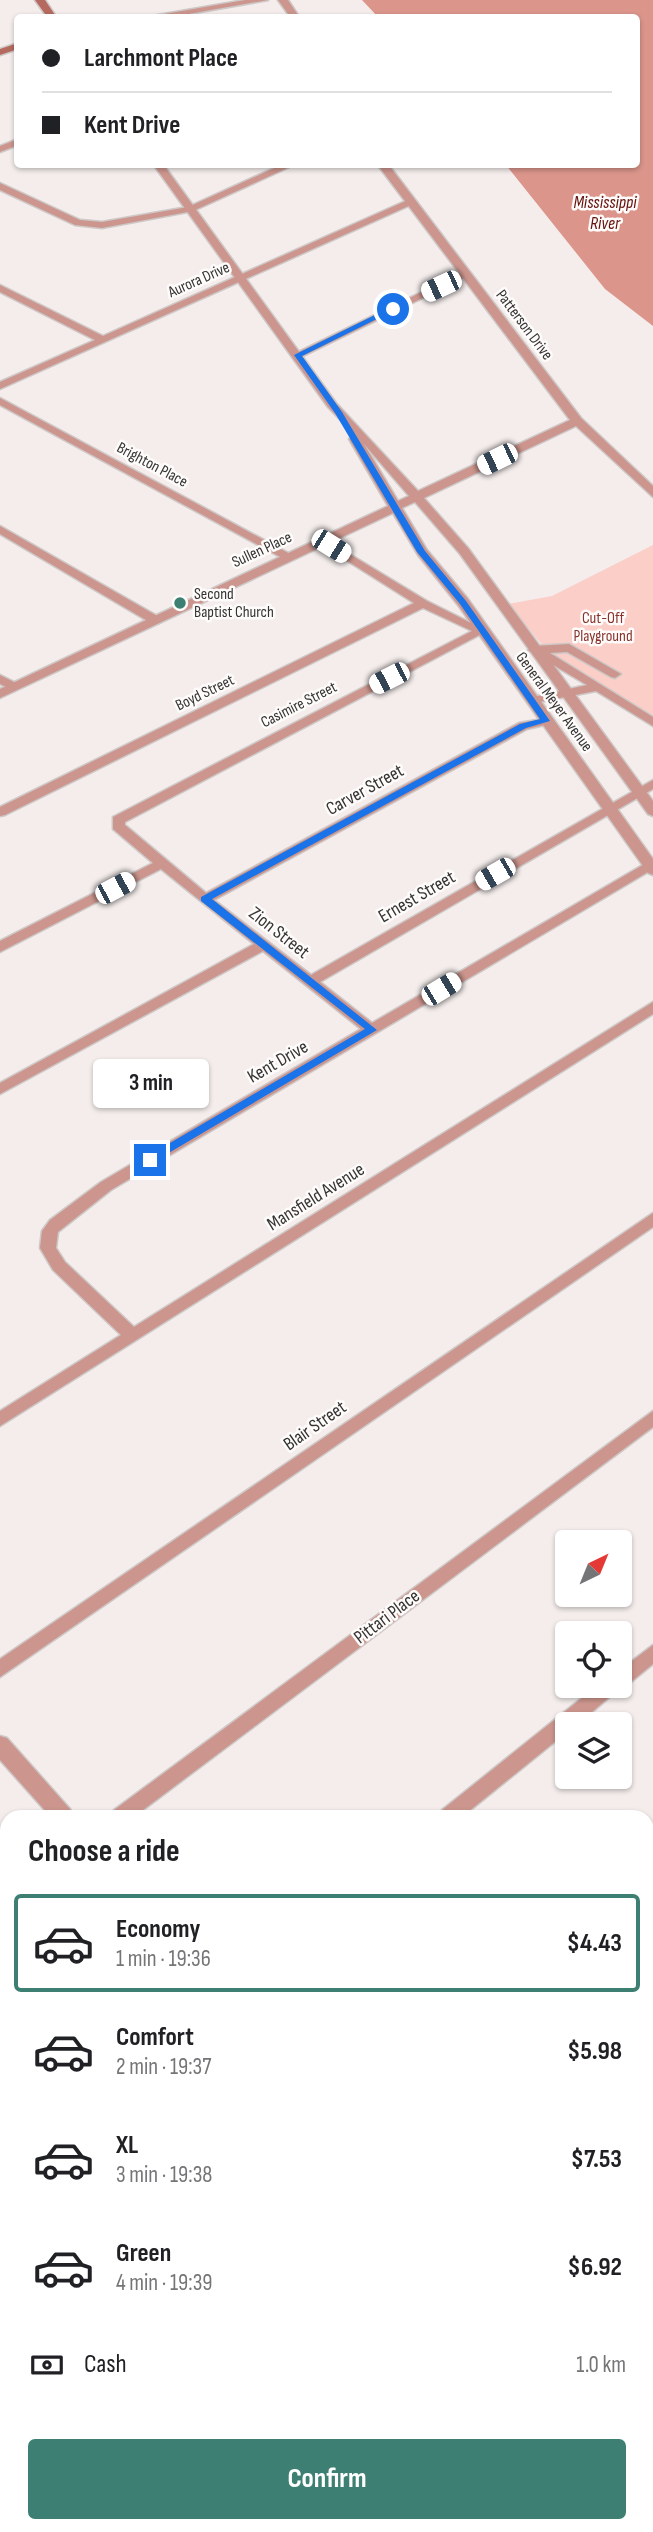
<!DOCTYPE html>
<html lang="en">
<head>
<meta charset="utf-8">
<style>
	:root { --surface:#fff; --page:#f6f6f6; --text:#202124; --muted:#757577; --line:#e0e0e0; --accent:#3d8073 }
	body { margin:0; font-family:"Sofia Sans Condensed",sans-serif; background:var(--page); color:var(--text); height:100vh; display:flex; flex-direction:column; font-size:26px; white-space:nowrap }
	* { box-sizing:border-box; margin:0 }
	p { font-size:23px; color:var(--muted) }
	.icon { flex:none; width:38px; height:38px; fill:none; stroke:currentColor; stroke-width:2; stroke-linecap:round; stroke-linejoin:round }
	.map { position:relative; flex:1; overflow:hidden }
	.details { position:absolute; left:0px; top:1810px; width:654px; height:723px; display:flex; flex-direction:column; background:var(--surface); border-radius:21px 21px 0 0; box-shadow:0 2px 5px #0004 }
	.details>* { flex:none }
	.hud { position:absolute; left:14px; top:14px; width:626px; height:154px; border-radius:7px; box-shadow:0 2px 5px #0004; display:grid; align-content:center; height:154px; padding:0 28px; background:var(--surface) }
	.needle { width:46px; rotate:43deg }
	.controls { position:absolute; left:555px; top:1530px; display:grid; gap:14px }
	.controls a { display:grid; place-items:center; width:77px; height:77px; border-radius:7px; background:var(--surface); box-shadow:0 2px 5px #0004; font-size:35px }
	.end { position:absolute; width:32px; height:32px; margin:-16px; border:9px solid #1a73e8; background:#fff; box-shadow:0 0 0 4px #fff }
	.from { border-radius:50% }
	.bubble { position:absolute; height:49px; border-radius:7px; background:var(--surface); box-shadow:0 2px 5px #0004; font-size:23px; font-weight:700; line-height:49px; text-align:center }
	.car { position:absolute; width:21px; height:42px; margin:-21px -10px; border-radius:9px; box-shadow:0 0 5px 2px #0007; background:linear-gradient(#fff 24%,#345 0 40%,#fff 0 76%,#345 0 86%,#fff 0) }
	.hud b { display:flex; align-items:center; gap:24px; height:66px; font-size:26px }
	.hud b+b { border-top:2px solid var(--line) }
	.hud i { width:18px; height:18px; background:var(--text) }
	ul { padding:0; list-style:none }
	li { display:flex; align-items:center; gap:21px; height:98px; margin:0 14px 10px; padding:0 14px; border:4px solid transparent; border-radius:7px }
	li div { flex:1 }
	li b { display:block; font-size:26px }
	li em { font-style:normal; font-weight:700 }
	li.active { border-color:var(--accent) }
	li>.icon { width:63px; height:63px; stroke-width:1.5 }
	h2 { padding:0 28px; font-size:32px; line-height:84px }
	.pay { display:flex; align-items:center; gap:18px; height:77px; padding:0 28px; font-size:26px }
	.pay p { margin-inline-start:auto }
	.action { display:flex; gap:14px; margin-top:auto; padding:14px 28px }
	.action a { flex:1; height:80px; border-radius:7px; background:var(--accent); color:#fff; font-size:28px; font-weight:700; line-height:80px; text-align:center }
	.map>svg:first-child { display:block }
	.green { fill:#fbcec7 }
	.water { fill:#db958b }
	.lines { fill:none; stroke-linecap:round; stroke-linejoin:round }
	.minor-casing { stroke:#cec8c7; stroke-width:3 }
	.tertiary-casing { stroke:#cec8c7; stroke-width:3 }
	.secondary-casing { stroke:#cec8c7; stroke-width:3 }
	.minor { fill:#cc968e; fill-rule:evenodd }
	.tertiary { fill:#cc968e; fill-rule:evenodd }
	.secondary { fill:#b66a5f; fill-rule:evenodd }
	.route { fill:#1a73e8 }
	.poi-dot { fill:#3d8073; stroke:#fefbfb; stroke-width:2.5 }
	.labels { text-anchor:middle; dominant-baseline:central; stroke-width:5; stroke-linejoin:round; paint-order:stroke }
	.far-street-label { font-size:16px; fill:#363333; stroke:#fefbfb }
	.far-poi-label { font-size:16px; fill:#363333; stroke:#fefbfb; text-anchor:start }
	.far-park-label { font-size:16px; fill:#88342c; stroke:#fefbfb }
	.far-water-label { font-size:18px; font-style:italic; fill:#65120d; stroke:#fefbfb }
	.street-label { font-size:19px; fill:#363333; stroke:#fefbfb }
</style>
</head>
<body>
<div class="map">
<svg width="653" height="2532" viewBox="0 0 653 2532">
	<rect width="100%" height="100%" fill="#f4edec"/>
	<!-- green -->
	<path class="green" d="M653,545V718L548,652L508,604L552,596Z"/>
	<!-- water -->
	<path class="water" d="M362,0H653V326L605,289L506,165L637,164V18L378,17Z"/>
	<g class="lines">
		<!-- minor casing -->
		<g class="minor-casing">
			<path id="minor" d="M18,139V145L0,152V146Z
				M283,164H296L193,211L102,228L75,225L0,190V183L80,220L102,222L188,207Z
				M410,199L415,202L413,204L0,389V382L95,340L0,292V285L103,336Z
				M465,271L468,272V276L301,357L292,355Z
				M0,398L292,555L294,557L284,559L0,405Z
				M0,526L159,617L161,620L159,623H151L0,534Z
				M323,538L427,601L487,631L125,822V825L206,893L519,723L549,718V724L527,729L214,900L311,975L653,780V789L320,982L372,1023L653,859V869L111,1190L58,1232L56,1248L65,1262L134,1327L653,1002V1014L0,1426V1411L121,1335L53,1270L40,1248L42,1231L50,1220L101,1182L361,1029L263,951L0,1094V1083L254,944L161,869L0,952V941L153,863L113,829V817L472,631L423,608L5,815L0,816V807L414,603L319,543L317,541Z
				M569,644L621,674L615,678L611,677L567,652L550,653L653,717V726L596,691L529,704V698L587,685L528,650L534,646Z
				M0,675L18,684L20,687L14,691L0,684Z
				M653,1213V1227L0,1677V1659Z
				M653,1411V1427L135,1816H112L114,1810Z
				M653,1645V1664L626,1686L620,1688L578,1724H567V1732L463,1816H440L442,1810L598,1685H620V1670Z
				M7,1893V1913L0,1916V1896Z
				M653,1931V1952L648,1954V1933Z
				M7,2165V2190L0,2193V2168Z
				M648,2320L653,2322V2348L648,2346Z
				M22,2525H46L44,2532H20Z
				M403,2525H431L428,2532H400Z"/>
		</g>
		<!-- tertiary casing -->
		<g class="tertiary-casing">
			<path id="tertiary" d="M245,0H268L166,18H141Z
				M278,0H288L300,18H291Z
				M153,164H163L336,403L418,491L570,420L377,164H388L581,418L653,486V497L576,426L424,498L468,548L653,801V816L648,814L460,554L415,502L402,508L427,550L468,599L653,859V875L648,873L458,605L418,555L393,513L0,698V689L388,506L349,439L356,436L328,407ZM364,444L409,496L398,501Z
				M0,1736L7,1738L70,1809L73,1816H50L0,1760Z
				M653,2280V2308L648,2310V2282Z"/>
		</g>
		<!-- secondary casing -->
		<g class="secondary-casing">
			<path id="secondary" d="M35,0H45L57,18H48Z
				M18,43V49L0,55V49Z"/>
		</g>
		<!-- minor -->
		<use href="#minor" class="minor"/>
		<!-- tertiary -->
		<use href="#tertiary" class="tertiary"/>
		<!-- secondary -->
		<use href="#secondary" class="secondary"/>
	</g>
	<!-- route -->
	<path class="route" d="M391,307L397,309L302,356L342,412L425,551L466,601L550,721L526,728L212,899L377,1030L150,1164L146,1163V1157L365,1029L201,901V897L520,724L540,719L460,604L417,552L335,413L294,355Z"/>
	<!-- markers -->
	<circle class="poi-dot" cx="180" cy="603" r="7"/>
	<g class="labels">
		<!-- far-street labels -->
		<g class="far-street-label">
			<text transform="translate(199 280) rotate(-24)">Aurora Drive</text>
			<text transform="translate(524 325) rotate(53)">Patterson Drive</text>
			<text transform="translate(152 465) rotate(28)">Brighton Place</text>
			<text transform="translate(262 550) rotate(-25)">Sullen Place</text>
			<text transform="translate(205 693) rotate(-26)">Boyd Street</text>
			<text transform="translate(554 702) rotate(54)">General Meyer Avenue</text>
			<text transform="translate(299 705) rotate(-27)">Casimire Street</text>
		</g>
		<!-- far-poi labels -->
		<g class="far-poi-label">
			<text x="194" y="594">Second<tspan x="194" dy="18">Baptist Church</tspan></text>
		</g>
		<!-- far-park labels -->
		<g class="far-park-label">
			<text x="603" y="618">Cut-Off<tspan x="603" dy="18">Playground</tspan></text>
		</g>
		<!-- far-water labels -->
		<g class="far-water-label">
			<text x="605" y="202">Mississippi<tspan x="605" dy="21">River</tspan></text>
		</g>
		<!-- street labels -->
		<g class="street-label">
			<text transform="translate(365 790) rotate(-29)">Carver Street</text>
			<text transform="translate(417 897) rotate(-30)">Ernest Street</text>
			<text transform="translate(279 933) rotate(38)">Zion Street</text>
			<text transform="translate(278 1062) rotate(-30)">Kent Drive</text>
			<text transform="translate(316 1197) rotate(-32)">Mansfield Avenue</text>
			<text transform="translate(315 1426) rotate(-35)">Blair Street</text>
			<text transform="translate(387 1617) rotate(-37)">Pittari Place</text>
		</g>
	</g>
</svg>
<div class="controls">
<a><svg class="needle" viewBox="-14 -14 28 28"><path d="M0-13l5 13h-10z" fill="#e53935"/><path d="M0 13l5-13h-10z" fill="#757577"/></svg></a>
<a><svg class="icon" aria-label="locate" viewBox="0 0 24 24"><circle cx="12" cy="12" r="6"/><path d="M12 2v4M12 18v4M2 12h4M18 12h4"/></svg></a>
<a><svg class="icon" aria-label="layers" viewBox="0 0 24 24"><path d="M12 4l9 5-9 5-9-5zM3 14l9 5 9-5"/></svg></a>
</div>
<i class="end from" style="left:393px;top:309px"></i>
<i class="end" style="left:150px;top:1160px"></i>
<div class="bubble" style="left:93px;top:1059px;width:116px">3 min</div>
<i class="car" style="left:441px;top:286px;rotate:245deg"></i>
<i class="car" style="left:497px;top:459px;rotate:244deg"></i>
<i class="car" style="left:331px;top:546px;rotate:122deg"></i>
<i class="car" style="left:389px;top:678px;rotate:243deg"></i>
<i class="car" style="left:495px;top:874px;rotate:240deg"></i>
<i class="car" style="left:115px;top:888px;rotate:62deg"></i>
<i class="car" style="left:441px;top:989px;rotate:59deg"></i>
<div class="hud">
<b><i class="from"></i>Larchmont Place</b>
<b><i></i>Kent Drive</b>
</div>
<section class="details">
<h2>Choose a ride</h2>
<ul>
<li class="active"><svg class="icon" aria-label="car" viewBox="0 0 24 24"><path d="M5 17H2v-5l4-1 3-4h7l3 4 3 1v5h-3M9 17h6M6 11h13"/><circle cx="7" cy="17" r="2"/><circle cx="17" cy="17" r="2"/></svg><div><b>Economy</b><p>1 min · 19:36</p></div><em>$4.43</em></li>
<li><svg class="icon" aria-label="car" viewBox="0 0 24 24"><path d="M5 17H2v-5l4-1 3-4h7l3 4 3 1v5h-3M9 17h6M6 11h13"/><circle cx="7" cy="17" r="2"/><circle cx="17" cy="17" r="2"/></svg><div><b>Comfort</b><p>2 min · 19:37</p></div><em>$5.98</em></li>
<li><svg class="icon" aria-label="car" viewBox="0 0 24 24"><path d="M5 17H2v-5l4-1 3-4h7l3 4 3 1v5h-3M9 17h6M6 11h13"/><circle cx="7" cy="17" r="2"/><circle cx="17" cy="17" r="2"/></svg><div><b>XL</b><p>3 min · 19:38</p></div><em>$7.53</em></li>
<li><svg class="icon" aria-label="car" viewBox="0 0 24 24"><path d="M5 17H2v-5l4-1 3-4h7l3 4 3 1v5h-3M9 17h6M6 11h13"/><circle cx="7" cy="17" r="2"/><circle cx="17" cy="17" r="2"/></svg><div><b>Green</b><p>4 min · 19:39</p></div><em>$6.92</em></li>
</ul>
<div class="pay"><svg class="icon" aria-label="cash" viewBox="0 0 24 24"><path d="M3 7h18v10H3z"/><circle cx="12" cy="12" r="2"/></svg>Cash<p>1.0 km</p></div>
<div class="action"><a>Confirm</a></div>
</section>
</div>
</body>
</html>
